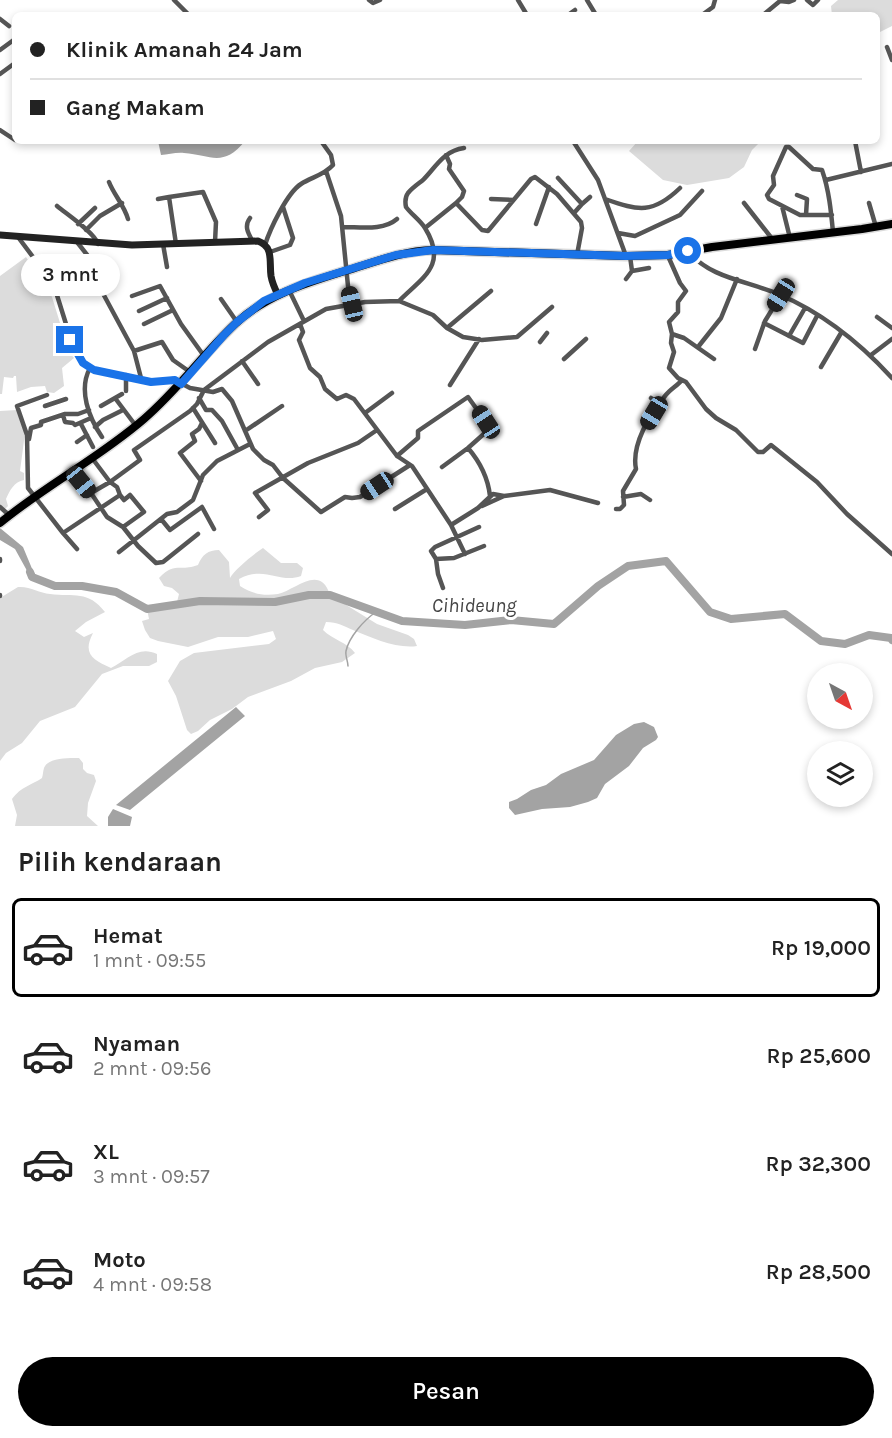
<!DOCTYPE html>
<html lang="id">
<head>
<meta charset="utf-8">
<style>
	:root { --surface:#fff; --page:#f2f2f2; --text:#222; --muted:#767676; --line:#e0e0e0; --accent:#000 }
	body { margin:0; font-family:Karla,sans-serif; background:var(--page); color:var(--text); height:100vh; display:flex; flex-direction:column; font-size:22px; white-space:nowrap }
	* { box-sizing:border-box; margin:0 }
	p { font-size:20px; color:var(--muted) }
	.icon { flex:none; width:33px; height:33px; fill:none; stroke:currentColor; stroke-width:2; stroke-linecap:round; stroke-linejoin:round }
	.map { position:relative; height:826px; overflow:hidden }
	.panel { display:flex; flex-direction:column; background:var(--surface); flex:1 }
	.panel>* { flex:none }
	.hud { position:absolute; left:12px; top:12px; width:868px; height:132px; border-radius:9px; box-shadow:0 3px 9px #0003; display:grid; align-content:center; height:132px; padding:0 18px; background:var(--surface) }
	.needle { width:39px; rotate:140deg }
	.fabs { position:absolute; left:807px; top:663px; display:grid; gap:12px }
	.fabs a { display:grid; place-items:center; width:66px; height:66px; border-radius:50%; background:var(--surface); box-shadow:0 3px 9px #0003; font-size:30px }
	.end { position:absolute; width:27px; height:27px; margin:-14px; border:8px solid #1a73e8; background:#fff; box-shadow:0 0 0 3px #fff }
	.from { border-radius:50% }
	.bubble { position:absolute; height:42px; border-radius:21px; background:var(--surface); box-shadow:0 3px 9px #0003; font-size:20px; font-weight:600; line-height:42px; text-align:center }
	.car { position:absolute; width:18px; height:36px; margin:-18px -9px; border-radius:8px; box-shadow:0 0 4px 2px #0007; background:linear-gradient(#222 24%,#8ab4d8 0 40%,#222 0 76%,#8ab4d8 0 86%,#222 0) }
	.hud b { display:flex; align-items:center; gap:21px; height:57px; font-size:22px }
	.hud b+b { border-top:2px solid var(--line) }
	.hud i { width:15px; height:15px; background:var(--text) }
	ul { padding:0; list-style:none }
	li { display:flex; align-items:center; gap:18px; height:99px; margin:0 12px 9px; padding:0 6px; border:3px solid transparent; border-radius:9px }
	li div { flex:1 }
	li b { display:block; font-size:22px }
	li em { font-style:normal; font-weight:600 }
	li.on { border-color:var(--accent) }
	li>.icon { width:54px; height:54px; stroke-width:1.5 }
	h2 { padding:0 18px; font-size:27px; line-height:72px }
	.cta { display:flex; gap:12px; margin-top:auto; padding:12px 18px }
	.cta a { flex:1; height:69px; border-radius:36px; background:var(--accent); color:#fff; font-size:24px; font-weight:600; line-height:69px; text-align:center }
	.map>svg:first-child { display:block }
	.green { fill:#dcdcdc }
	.water { fill:#a3a3a3 }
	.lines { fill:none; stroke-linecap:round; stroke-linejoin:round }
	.stream { stroke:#a3a3a3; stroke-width:1.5 }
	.river { stroke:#a3a3a3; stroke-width:8 }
	.highway-casing { stroke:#dbdbdb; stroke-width:11 }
	.street { stroke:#555; stroke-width:4.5 }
	.secondary { stroke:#222; stroke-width:7 }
	.highway { stroke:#000; stroke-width:8 }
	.route { stroke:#1a73e8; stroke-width:8 }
	.labels { text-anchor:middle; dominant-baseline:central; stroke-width:6; stroke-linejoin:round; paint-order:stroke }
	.water-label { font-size:20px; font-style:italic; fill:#444; stroke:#fff }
</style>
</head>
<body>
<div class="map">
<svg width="892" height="826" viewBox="0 0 892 826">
	<rect width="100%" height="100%" fill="#fff"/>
	<!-- green -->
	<path class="green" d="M838,0H892V26L878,33V15H832L831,6Z
		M638,141H761L752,150L744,167L729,178L687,185L663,180L629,151Z
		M26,257L52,297L69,352L74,358L62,368L64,386L54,393L47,392L45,386L31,387L17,392L16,376H14L13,378L4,377L2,394H0V276Z
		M17,410L25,433L20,471L24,473V480C14,482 10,490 6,499L8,506L5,509L0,504V411Z
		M263,548L281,563H297L303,568L301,576C280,584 265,565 239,579L240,586C253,594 263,596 278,594C294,591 320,563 330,595L377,624L408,635L414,639L417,646C397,649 372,638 353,630C343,626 338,622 326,622L323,630C333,640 347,642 355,653L342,662L315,668L291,681L248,697L232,709L210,720L198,731L191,734L187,730L176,696L168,681L180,661L194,653L269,644L276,639L273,631L248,637H218L188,647L158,641L150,638L145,630L142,621L149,619L147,609L162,608L177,602L179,594L172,588L164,586L159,578C175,561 179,572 198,565C202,555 208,550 219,550L229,562L230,578C234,570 255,553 263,548Z
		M18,587C30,586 39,593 50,594C74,597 88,590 105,612L86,622L75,631L84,637L93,633C82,654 93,660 111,668C127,660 138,645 157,654V662L149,666H123L102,674L75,707L40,721L22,743L6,753L0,761V598Z
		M79,758L83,763V769L87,773L94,775L96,781L88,803L87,816L98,826H15L17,815L12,799C22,786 30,786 42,778C43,775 43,771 44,768C48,757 70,758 79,758Z"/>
	<!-- water -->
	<path class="water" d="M158,141H245C223,168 211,155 184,153C176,152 168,155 161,155Z
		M0,528L23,547L33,571L37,577L35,581L31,578L15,549L0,540Z
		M236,707L245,716L130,810L116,805Z
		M644,722L654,727L658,737L656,740L643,748L629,766L605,784L597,798L588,802L570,807L542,809L515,815L509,808V802L517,799L531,790L546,785L561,774L594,760L616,735L634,724Z
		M113,809L132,817L130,826H108V817Z"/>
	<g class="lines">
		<!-- stream -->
		<path class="stream" d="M348,666C348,661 345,656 346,651C349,637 364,620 376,612"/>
		<!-- river -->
		<path class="river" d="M30,572L32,577L55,586H82L116,592L147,609L200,601L275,602L309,595H330L402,621L465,625L511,620L554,624L598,586L628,566L666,561L710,612L731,619L785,614L821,641L845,644L869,635L891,638L892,640"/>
		<!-- highway casing -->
		<g class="highway-casing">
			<path id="highway" d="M0,523C46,485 99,458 144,419C178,390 203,354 235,324C266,295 306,283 345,271C375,262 402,251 433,250L626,256L668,255L712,247L862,229L892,224"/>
		</g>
		<!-- street -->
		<path class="street" d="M174,0L189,15
			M369,0L373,3L380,0
			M518,0L527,15
			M587,0L596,15
			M807,0L813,5L818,0
			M568,15L575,10
			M702,15L713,7L715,0
			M763,15L780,1L789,2L794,0
			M0,19L9,26
			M887,47L892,60
			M0,50L15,39
			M0,74L15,63
			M0,130L15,140
			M573,141L598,180L626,256
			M855,141L861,172
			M446,155L450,164L449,169L464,191L462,197L456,203
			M326,171L341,216L348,286L352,304
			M558,178L582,204L574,213
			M826,180L892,164
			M109,182C114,195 124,205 128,219
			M797,195L807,199L806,215
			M158,199L169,197
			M491,199L513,200
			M605,199C639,211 653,214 680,188
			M744,203L773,240
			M869,203L876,227
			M582,204L590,197
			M57,206C68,215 95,233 98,244
			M782,206L790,238
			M832,215H800L769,199L767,195L774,185L773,176L786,147H789L813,169L822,170C829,190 831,211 833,232
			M250,218C244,226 248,233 252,240
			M78,224L95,208
			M536,224L549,187
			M343,227C361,227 383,231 397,219
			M425,228L456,203L482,230L488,231L531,179L535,177L557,194L581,222L582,228L577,255
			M86,230L100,216L122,203
			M618,233L635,236L680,215L702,191
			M18,237L36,261L56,292L71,340L86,366L98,371L151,382L173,379L190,388L213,392L222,389L232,401L253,449L264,460L273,465L283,478L321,512L345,497L352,498L360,497L410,465
			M163,244L167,267
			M176,244L169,197L203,192L216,222L215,242
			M265,245C270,229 287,193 301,184C312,177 324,175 333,165L331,155L321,141
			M270,252L290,245L293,238L283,207
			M689,252C710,278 748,281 778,294C821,312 861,344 892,378
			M632,271L649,268
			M93,275L134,351L141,378
			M626,279L632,271L630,256
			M289,290L304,321
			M56,292L93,275L99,270L77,242
			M132,296L160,286L181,324L204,356
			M221,299L237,322
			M399,301C423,277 448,265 425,228C420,220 411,214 406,207C405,202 405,197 408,193C412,188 418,184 423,180C436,167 443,151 464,148
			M139,311L167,298
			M877,317L892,328
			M764,323L803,343L817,316
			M144,324L173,310
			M300,324L303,332L299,340L310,368L320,377L325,389L337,399L346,395L354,399L397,456L412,466L416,472L451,525L465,554
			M447,328L491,291
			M672,334L684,338L714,359
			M789,336L805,308
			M540,342L547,333
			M698,347L721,318L737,279
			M755,349L765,321L781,295
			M134,351L162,342L173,360L190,372
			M871,355L892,339
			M564,359L586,339
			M242,361L258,384
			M821,367L841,333
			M90,368C78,390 89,418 102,437
			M126,375V391
			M682,380L686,382L706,409L716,418L736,430L758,452H763L771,445L817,482L847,514L892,554
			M450,385L479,339
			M47,395L17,406L27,435L28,488L63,533L120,495L117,487L110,482L92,458
			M115,398L136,426
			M199,398L206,410H212L222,421L238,450
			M651,398L659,404
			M45,406L66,399
			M101,406L122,394
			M193,408L215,443
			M365,413L392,393
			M63,415L65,422L73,423L75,425L91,418
			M81,424L93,447
			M95,427L103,420L123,410
			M245,431L282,406
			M29,439L31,428L41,425V422L65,414H78L89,410
			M77,442L87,435
			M468,448C480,462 488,478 490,496
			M397,456L418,438V431L468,397L486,422V432L468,448L442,467
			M73,471L91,493L110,482L140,460L134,450L190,411L197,404L204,390L268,342L326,309L365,302L399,301L433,315L447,328L463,337L482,340L517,337L552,307
			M201,481L180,453L195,441L192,434L199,429L202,423
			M91,493L107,517L123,527L138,546L156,563L163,562L198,534
			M120,495L124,500L130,495L144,512L123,527
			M623,497L641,494L650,500
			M482,506L504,496
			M0,507L9,515
			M395,509L427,489
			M616,509H620L624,505L623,491L636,469C631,445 650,414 665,396C670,389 677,386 682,380L678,378L669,368L674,352L671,343L672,334L669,322L678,312V302L686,291L680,283L668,256
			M259,517L268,510L255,493L308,463L358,443L377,430
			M161,519L170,530L202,507L214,529
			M451,525L478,508L493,494L504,496L550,490L598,503
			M63,533L77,549
			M119,552L167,514L177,512L193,500L203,475L217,461L250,444
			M0,559V561
			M436,559L454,558L484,546
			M443,588L438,574L436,559L431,551L435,547L479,527
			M0,595V596"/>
		<!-- secondary -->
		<path class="secondary" d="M0,235L132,245L258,241C274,247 269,261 271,276C272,282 275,289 278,295"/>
		<!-- highway -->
		<use href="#highway" class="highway"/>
	</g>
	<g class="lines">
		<!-- route -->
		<path class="route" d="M70,340L83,363L94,370L151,382L175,380L181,384L224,335L237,322L264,301L305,283L396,255L433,250L626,256L668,255L688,251"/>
	</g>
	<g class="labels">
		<!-- water labels -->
		<g class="water-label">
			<text x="474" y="605">Cihideung</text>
		</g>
	</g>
</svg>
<div class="fabs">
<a><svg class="needle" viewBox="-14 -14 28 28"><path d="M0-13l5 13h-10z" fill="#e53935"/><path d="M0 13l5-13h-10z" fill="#767676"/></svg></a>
<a><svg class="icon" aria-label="layers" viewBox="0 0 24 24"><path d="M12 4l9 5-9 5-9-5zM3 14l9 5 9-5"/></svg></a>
</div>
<i class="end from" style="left:688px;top:251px"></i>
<i class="end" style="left:70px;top:340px"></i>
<div class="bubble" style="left:21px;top:254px;width:99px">3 mnt</div>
<i class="car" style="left:781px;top:295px;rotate:212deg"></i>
<i class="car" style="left:352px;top:304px;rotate:347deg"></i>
<i class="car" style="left:654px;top:413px;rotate:211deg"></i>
<i class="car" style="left:486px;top:422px;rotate:327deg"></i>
<i class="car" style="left:81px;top:482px;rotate:141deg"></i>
<i class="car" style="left:377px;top:486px;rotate:237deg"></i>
<div class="hud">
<b><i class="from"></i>Klinik Amanah 24 Jam</b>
<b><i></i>Gang Makam</b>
</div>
</div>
<section class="panel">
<h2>Pilih kendaraan</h2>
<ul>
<li class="on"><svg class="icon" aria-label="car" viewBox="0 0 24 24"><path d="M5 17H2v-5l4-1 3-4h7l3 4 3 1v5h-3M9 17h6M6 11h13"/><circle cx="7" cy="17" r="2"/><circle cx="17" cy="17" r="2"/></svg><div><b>Hemat</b><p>1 mnt · 09:55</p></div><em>Rp 19,000</em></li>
<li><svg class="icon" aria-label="car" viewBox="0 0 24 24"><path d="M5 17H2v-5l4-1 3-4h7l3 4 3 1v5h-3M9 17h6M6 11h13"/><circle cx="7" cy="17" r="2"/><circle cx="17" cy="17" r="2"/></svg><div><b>Nyaman</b><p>2 mnt · 09:56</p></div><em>Rp 25,600</em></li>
<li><svg class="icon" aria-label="car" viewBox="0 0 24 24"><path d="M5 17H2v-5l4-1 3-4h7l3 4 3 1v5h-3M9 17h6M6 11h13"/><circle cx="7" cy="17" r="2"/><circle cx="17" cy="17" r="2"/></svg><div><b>XL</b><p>3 mnt · 09:57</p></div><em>Rp 32,300</em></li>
<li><svg class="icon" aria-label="car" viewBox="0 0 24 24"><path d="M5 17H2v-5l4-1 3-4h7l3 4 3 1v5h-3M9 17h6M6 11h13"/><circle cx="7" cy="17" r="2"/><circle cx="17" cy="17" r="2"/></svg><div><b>Moto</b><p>4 mnt · 09:58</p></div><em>Rp 28,500</em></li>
</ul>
<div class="cta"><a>Pesan</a></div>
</section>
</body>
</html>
